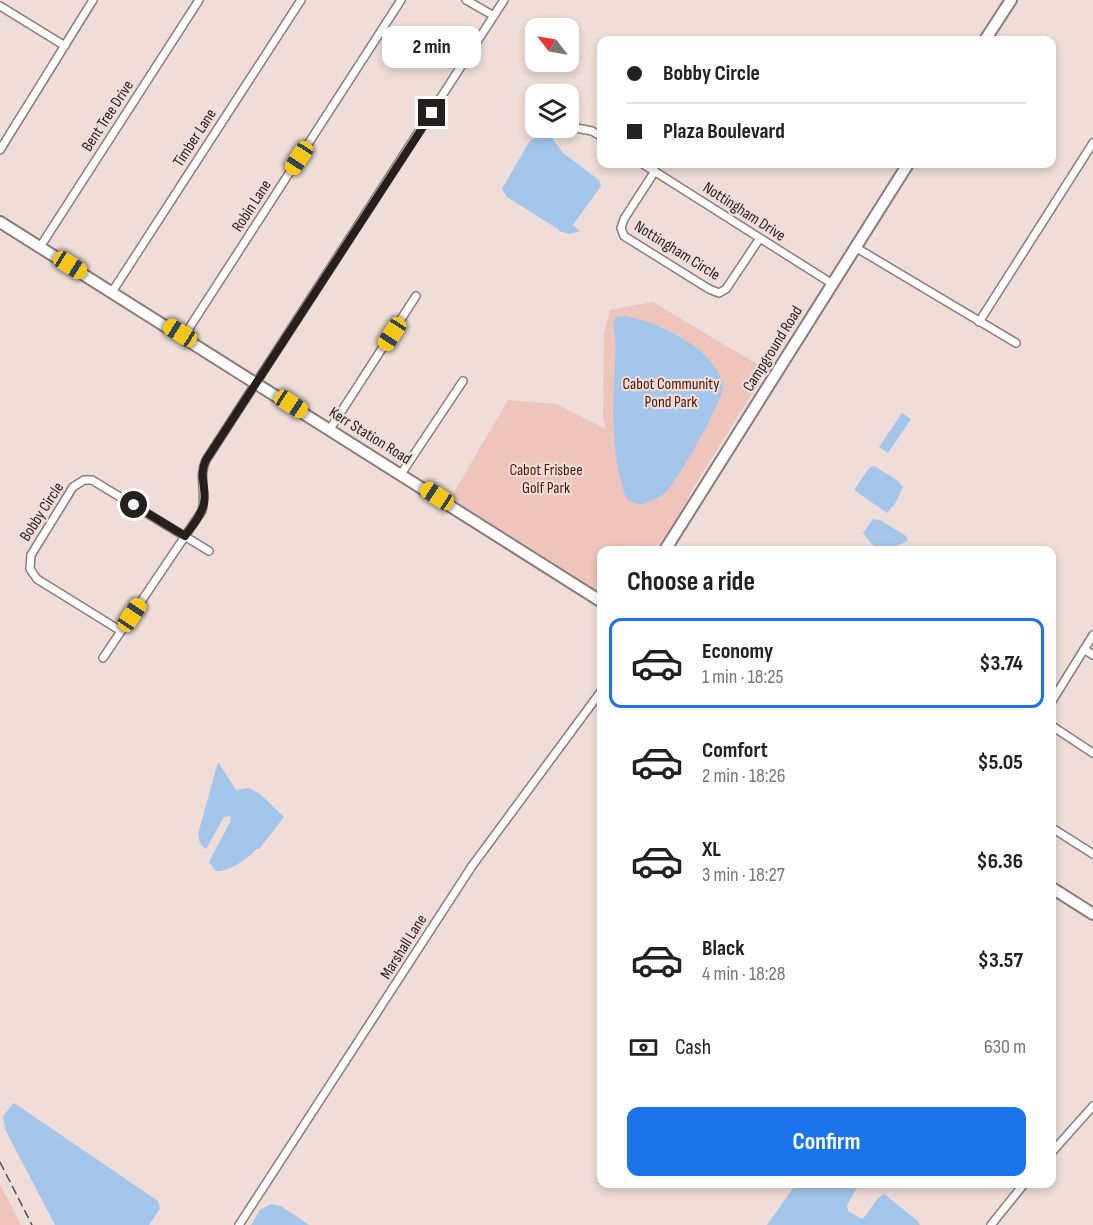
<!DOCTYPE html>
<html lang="en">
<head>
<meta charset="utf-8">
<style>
	:root { --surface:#fff; --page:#f2f2f2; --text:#222; --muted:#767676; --line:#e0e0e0; --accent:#1a73e8 }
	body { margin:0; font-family:"Sofia Sans Condensed",sans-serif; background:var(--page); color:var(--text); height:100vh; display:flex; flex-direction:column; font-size:22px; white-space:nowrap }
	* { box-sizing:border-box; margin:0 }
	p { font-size:20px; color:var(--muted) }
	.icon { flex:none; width:33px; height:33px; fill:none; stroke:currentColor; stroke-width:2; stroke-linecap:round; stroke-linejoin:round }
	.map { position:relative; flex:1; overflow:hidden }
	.details { position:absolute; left:597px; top:546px; width:459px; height:642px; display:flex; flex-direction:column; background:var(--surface); border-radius:12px; box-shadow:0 3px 9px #0003 }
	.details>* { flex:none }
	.top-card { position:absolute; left:597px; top:36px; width:459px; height:132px; border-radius:12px; box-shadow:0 3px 9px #0003; display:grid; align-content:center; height:132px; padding:0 30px; background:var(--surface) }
	.needle { width:39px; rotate:301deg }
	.controls { position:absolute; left:525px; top:18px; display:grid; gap:12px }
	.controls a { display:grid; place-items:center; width:54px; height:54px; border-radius:12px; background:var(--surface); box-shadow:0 3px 9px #0003; font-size:30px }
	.end { position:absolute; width:27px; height:27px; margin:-14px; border:8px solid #251f1d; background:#fff; box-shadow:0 0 0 3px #fff }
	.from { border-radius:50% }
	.bubble { position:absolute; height:42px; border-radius:12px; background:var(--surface); box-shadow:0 3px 9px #0003; font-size:20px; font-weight:700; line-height:42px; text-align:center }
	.car { position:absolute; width:18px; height:36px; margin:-18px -9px; border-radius:8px; box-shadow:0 0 4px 2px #0007; background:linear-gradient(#f5c518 24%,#345 0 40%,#f5c518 0 76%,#345 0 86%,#f5c518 0) }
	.top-card b { display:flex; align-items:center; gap:21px; height:57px; font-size:22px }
	.top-card b+b { border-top:2px solid var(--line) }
	.top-card i { width:15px; height:15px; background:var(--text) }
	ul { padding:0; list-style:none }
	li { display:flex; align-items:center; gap:18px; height:90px; margin:0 12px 9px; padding:0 18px; border:3px solid transparent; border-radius:12px }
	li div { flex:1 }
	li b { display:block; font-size:22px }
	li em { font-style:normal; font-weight:700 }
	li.on { border-color:var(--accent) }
	li>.icon { width:54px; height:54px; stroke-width:1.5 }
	h2 { padding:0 30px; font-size:27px; line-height:72px }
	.pay { display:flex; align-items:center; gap:15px; height:66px; padding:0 30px; font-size:22px }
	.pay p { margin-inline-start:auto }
	.button { display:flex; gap:12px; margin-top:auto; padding:12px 30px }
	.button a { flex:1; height:69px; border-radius:12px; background:var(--accent); color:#fff; font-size:24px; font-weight:700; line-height:69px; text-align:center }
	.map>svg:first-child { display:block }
	.green { fill:#eec5ba }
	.water { fill:#a4c6ea }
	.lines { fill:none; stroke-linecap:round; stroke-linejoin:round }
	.street-casing { stroke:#8b7c78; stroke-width:10 }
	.secondary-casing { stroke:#8b7c78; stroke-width:14 }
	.street { stroke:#fff; stroke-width:7 }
	.secondary { stroke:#fff; stroke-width:10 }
	.rail { stroke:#59504e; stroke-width:1.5; stroke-dasharray:9 4.5; stroke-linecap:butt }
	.route { stroke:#251f1d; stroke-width:8 }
	.labels { text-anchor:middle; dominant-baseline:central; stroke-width:4.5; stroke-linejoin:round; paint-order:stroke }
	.street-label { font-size:16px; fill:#251f1d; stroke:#eeddd8 }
	.park-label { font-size:16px; fill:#531606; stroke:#eeddd8 }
</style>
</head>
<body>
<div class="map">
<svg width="1093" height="1225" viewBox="0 0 1093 1225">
	<rect width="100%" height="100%" fill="#eeddd8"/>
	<!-- green -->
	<path class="green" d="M653,302L767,370L693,488L663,550H602L601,602L450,499L508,400L556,404L606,429L603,417L604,333L610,310Z
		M0,1184L21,1225H0Z"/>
	<!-- water -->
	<path class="water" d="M540,133L551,137L563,153L599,180L601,186L573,225L580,231L570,234L559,231L558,229L507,197L502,189L529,142Z
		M624,316C656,320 718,350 723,386C725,397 676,484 665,493C659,499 649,501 641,505L628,500L625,495C612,458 613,418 614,379C615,360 617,342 613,324L616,317Z
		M902,413L911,419L888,453L879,447Z
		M874,466L897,480L903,487L896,502L887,513L854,490L869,468Z
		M873,519L880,520L906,536L908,541L886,550H877L863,533Z
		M218,762L236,790L249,788L260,794L284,817L259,849H256C249,858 229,872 216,871L209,862L231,820L230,816L224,817L206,849L200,844L198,834Z
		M14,1103L158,1201L160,1208L149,1225H55L5,1129L3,1116Z
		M796,1184H859L847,1205L848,1211L862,1219C871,1212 874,1199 884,1194L918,1221L920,1225H767Z
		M271,1204L281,1206L309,1225H251L260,1210Z"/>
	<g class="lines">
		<!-- street casing -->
		<g class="street-casing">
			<path id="street" d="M466,0L494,16
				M0,6L65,46
				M576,128L592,131L602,137
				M0,150L93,0
				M643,164L831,283
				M655,171L624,219L621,228L624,236L709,289L719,293L726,289L760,238
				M40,247L199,0
				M855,247L1016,343
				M112,292L301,0
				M979,322L1093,143
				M184,336L401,0
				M330,429L416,296
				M401,474L463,381
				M121,631L37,579L30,569L31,555L73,487L84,480H92L209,551
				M1084,649L1093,655
				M103,658L202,511C207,493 198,477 206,460L504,0
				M1052,701L1093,635
				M1052,726L1093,753
				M1052,828L1093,854
				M1052,1152L1093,1106
				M239,1225L472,866L602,690
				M991,1225L1024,1184"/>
		</g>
		<!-- secondary casing -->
		<g class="secondary-casing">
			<path id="secondary" d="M985,40L1011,0
				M0,222L602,602
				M665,550L908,164
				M1052,888L1093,914"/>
		</g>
		<!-- street -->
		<use href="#street" class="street"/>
		<!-- secondary -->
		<use href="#secondary" class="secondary"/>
		<!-- rail -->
		<path class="rail" d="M0,1162L32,1225"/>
	</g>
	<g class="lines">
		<!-- route -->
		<path class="route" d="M134,505L185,536C192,526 202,515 204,503C207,487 198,476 206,460L432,113"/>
	</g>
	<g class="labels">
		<!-- street labels -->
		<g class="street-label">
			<text transform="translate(108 116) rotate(-57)">Bent Tree Drive</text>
			<text transform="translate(195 138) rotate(-57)">Timber Lane</text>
			<text transform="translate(252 206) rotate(-57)">Robin Lane</text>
			<text transform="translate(744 212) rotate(33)">Nottingham Drive</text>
			<text transform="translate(677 251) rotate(32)">Nottingham Circle</text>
			<text transform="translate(773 349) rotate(-58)">Campground Road</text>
			<text transform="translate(370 436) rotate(32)">Kerr Station Road</text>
			<text transform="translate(42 512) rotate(-57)">Bobby Circle</text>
			<text transform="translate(404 947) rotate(-58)">Marshall Lane</text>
		</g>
		<!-- park labels -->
		<g class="park-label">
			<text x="671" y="384">Cabot Community<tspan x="671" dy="18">Pond Park</tspan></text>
			<text x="546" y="470">Cabot Frisbee<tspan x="546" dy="18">Golf Park</tspan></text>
		</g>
	</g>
</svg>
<div class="controls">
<a><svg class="needle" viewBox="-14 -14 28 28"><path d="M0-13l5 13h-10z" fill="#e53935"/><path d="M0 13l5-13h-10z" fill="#767676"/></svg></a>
<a><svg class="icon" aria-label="layers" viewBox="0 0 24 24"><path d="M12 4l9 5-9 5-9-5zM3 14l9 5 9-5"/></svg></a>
</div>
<i class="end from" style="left:134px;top:505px"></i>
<i class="end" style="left:432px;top:113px"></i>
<div class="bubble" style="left:382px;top:26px;width:99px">2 min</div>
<i class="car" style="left:299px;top:158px;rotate:213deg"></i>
<i class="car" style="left:70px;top:265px;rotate:122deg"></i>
<i class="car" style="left:180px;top:333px;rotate:302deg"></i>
<i class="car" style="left:392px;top:334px;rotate:213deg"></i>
<i class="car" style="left:291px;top:404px;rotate:123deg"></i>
<i class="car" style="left:437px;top:496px;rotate:303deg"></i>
<i class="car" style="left:132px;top:615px;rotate:34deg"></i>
<div class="top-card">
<b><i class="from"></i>Bobby Circle</b>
<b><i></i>Plaza Boulevard</b>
</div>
<section class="details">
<h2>Choose a ride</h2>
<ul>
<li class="on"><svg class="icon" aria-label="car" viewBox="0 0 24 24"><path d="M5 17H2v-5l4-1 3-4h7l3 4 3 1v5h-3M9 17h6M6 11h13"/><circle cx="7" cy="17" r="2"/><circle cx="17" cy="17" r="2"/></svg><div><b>Economy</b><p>1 min · 18:25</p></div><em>$3.74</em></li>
<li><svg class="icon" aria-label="car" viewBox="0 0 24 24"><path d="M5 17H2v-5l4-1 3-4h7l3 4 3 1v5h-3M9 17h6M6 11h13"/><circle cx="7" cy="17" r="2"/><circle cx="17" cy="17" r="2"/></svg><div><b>Comfort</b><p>2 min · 18:26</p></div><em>$5.05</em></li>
<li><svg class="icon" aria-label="car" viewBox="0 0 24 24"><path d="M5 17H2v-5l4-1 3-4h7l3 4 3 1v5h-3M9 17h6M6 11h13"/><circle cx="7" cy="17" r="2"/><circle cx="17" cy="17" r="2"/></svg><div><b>XL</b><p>3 min · 18:27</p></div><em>$6.36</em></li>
<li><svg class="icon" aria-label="car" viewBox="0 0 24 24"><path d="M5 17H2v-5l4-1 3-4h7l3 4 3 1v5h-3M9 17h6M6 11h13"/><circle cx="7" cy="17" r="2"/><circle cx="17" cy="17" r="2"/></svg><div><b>Black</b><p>4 min · 18:28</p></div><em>$3.57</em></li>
</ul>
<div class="pay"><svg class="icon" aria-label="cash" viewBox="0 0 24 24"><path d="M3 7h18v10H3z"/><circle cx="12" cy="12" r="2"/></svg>Cash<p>630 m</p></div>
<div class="button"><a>Confirm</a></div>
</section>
</div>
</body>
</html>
